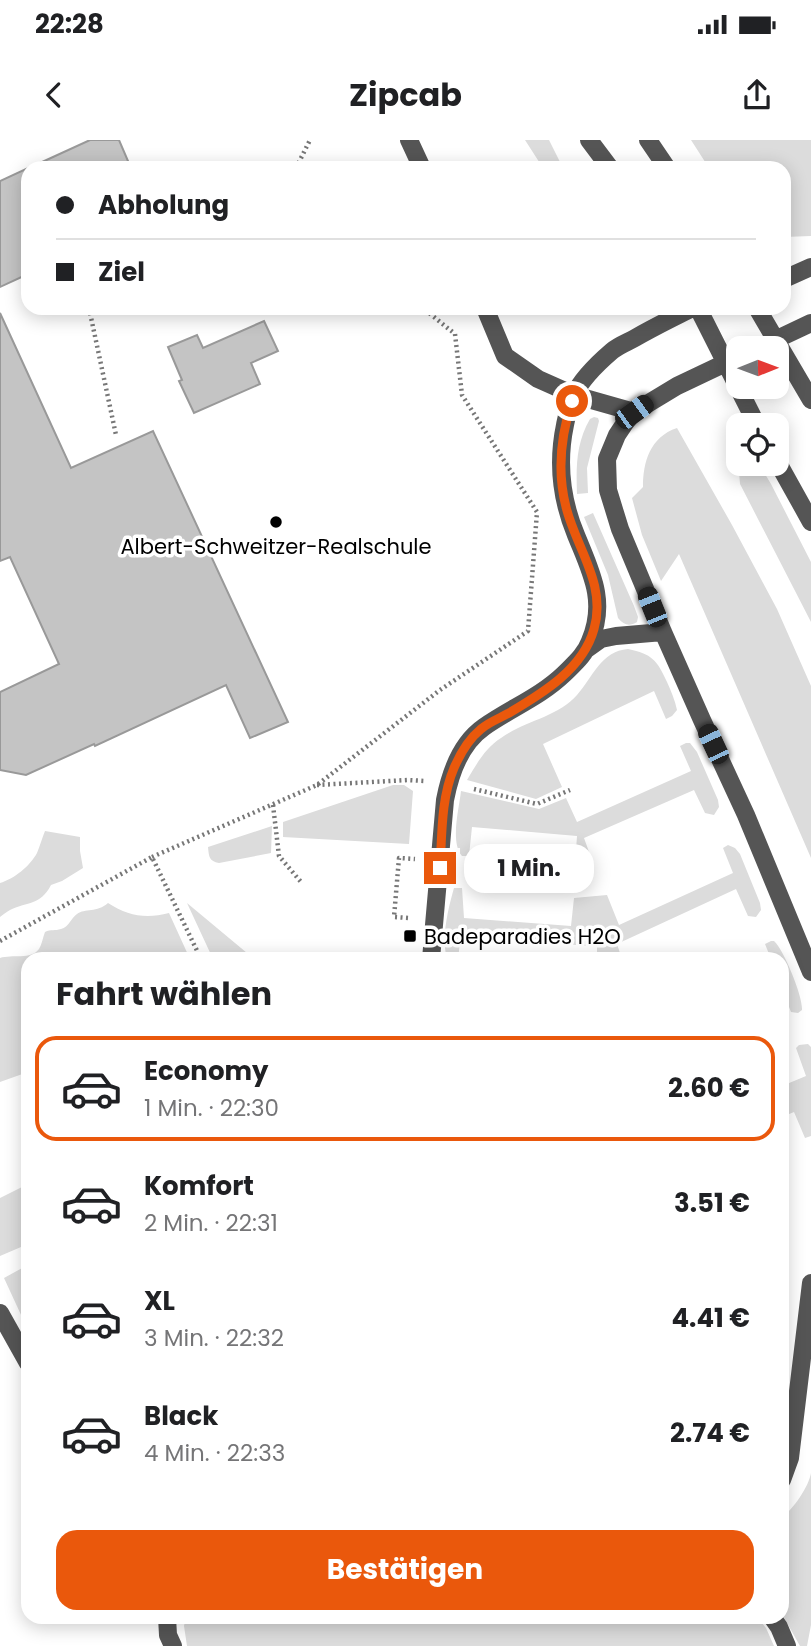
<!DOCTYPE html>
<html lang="de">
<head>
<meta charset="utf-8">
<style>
	:root { --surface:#fff; --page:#f2f2f2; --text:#202124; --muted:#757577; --line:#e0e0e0; --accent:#ea580c }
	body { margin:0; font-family:Poppins,sans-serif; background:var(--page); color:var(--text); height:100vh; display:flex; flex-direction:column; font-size:26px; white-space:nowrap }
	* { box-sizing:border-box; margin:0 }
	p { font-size:23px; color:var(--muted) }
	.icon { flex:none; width:38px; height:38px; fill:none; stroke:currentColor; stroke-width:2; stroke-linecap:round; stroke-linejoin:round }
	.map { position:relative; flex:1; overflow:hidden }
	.side { position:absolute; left:21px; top:812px; width:768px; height:672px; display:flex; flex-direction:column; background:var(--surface); border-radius:21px; box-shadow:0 4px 18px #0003 }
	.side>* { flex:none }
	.guide { position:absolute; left:21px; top:21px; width:770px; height:154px; border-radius:21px; box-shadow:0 4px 18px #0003; display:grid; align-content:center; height:154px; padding:0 35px; background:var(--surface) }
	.needle { width:46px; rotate:89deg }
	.controls { position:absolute; left:726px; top:196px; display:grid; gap:14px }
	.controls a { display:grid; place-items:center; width:63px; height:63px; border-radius:14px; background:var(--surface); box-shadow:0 4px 18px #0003; font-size:35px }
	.end { position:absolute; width:32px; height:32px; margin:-16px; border:9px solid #ea580c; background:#fff; box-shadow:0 0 0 4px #fff }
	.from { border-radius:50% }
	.bubble { position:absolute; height:49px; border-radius:21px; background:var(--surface); box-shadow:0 4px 18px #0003; font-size:23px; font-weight:700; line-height:49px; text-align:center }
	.car { position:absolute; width:21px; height:42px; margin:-21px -10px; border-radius:9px; box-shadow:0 0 5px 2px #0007; background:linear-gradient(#222 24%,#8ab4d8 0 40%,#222 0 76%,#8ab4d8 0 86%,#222 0) }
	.guide b { display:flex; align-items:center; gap:24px; height:66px; font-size:26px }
	.guide b+b { border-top:2px solid var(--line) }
	.guide i { width:18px; height:18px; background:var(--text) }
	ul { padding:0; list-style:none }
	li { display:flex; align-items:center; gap:21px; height:105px; margin:0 14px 10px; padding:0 21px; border:4px solid transparent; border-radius:21px }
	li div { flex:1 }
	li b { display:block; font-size:26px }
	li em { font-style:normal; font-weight:700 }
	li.selected { border-color:var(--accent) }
	li>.icon { width:63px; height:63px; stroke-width:1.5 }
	h2 { padding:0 35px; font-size:32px; line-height:84px }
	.button { display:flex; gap:14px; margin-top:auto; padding:14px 35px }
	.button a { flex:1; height:80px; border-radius:21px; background:var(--accent); color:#fff; font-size:28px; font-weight:700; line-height:80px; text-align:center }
	.status { display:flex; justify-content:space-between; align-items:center; height:49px; padding:0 35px; background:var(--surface); direction:ltr }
	.status svg { height:19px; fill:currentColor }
	header { display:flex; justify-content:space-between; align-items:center; height:91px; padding:0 35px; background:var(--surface); font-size:32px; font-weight:700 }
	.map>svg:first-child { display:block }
	.green { fill:#dcdcdc }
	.building { fill:#c4c4c4; stroke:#999; stroke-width:2 }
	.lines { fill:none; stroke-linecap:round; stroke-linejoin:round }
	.path { stroke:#777; stroke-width:4.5; stroke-dasharray:2 3.5; stroke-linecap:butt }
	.minor { stroke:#555; stroke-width:18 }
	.route { stroke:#ea580c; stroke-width:9 }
	.poi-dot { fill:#000; stroke:#fff; stroke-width:2.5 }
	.labels { text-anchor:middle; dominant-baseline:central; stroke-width:7; stroke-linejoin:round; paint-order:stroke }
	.poi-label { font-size:21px; fill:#000; stroke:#fff }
</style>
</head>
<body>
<div class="status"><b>22:28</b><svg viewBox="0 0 49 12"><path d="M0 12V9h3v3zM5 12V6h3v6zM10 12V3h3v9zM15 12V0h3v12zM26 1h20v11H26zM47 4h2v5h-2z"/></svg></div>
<header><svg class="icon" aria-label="back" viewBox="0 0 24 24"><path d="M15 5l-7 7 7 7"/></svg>Zipcab<svg class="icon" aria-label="share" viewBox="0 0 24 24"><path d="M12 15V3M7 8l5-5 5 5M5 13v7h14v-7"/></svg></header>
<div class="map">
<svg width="811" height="1506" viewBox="0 0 811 1506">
	<rect width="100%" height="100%" fill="#fff"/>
	<!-- green -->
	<path class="green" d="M525,0H549L563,28H543Z
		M691,0H811V96L784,97V28H709Z
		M594,277L598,278L599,281L587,328L588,353L577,354C576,327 576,303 590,279Z
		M677,288L732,385L777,469L811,546V718L679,414L661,441L642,395L632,358L643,347C643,322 650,297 677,288Z
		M741,324H759L771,344L811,422V482L740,344L739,332Z
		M593,373L634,466L638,477L637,482C629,487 624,485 618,478L608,435L584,377Z
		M628,509C652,514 657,520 667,542C671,551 675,560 677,570L672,576L666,579L654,551L543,604L562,647L536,659L467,640C476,625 485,608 501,598C524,581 558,577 577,555C593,537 601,511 628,509Z
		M686,603H690L697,612L718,660L719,667L714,675L705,673L694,650L584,698L593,723L592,725H575L577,696L472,687L469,716H462C450,702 459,669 461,651L539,669L566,658L577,682L691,631L680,606Z
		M393,645H404L413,651L409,704L283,697V682Z
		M272,686L271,713L219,723C209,721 209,717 208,707Z
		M45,691L80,697V711L83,728L62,741L51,745C40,766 28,761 10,770C6,772 3,775 0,777V743C14,739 30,726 37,713C40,706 42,698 45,691Z
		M728,705L735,708L740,714L760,763L761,770L756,777L748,776L736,749L617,804L622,819H597V807L461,794L458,819H447C441,798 448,769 454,748H462L464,778L571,786L574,758L607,755L619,785L733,733L723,708Z
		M108,763C128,776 146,779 169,773L190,819H28V932L0,942V818C12,814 31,820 39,809C42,804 43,797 45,792C51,789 55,791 61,789C69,787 71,778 77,774C85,768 97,773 108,763Z
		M187,763L253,818V819H213Z
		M771,801H774C784,810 803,857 802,870L798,873L791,872L782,849V819H771L765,804Z
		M808,904L811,907V996L805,998L794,972L782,977V946L806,936L796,908L799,905Z
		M28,1044V1078L23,1081L28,1092V1104L0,1116V1058Z
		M24,1127L28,1135V1190L4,1138Z
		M811,1333V1485L807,1506H800L782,1474V1377C793,1370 809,1346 811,1333Z
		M186,1477H757L766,1488L774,1506H187L184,1486Z"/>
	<!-- building -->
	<path class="building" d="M90,0H119L131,28H29Z
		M28,28V134L0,147V41Z
		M0,173L71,328L153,291L288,582L250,598L226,545L95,606L94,604L26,635L0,630V552L59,524L10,417L0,421Z
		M264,181L278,211L251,223L260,244L194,273L179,241L182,240L168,207L197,195L203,208Z"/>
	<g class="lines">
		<!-- path -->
		<path class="path" d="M296,28L310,0
			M89,168L116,295
			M317,645L408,640L424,641
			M474,649L537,664L570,650
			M273,665L279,716L301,742
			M152,717L317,645L440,550L528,491L537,372L462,255L455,194L423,168
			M408,778L394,777L399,718L415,719
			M0,801L152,717L201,819"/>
		<!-- minor -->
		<path class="minor" d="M409,0L422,28
			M589,0L610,28
			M648,0L667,28
			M784,139L811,127
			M485,168L505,216L538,239L574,255L634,272
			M698,168L757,285
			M757,168L811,260
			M758,208L811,183
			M738,217L677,246L634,272L625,283L617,295L607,319L608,350L620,389L663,492L702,580L746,675L811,832
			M777,321L811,382
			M587,509L601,499L616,496L663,492
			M431,819L445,660C450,634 461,603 484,587C511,568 540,557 564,534C574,524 585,515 590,501C607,461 591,432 576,395C561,359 557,323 565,285C567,275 569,264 574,255C582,238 598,223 612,211C619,205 628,202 635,198C654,187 673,178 692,168
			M0,1173L28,1223
			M782,1340L790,1318L811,1143
			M167,1477L168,1495L173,1506
			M772,1477L779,1487L787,1506"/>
	</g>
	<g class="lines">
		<!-- route -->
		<path class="route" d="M440,728C442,695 441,658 454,628C460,614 470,598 481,589C489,582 500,578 509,573C543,553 583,529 594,489C607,444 576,408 566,367C557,332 561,295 572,261"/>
	</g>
	<!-- markers -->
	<g class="poi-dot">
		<circle cx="276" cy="382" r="7"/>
		<rect x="403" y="789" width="14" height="14" rx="3.5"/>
	</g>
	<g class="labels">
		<!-- poi labels -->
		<g class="poi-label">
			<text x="276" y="406">Albert-Schweitzer-Realschule</text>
			<text x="424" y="796" text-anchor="start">Badeparadies H2O</text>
		</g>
	</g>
</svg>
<div class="controls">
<a><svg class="needle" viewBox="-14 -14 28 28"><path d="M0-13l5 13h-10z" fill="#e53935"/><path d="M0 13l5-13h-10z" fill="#757577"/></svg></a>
<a><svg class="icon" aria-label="locate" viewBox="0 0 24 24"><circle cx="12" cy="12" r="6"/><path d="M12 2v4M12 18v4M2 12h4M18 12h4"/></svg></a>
</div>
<i class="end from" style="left:572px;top:261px"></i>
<i class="end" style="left:440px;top:728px"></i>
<div class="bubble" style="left:464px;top:704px;width:130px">1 Min.</div>
<i class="car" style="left:634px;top:272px;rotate:54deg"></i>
<i class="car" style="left:652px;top:467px;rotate:338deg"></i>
<i class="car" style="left:713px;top:604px;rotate:335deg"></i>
<div class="guide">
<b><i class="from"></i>Abholung</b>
<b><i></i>Ziel</b>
</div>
<section class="side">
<h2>Fahrt wählen</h2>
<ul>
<li class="selected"><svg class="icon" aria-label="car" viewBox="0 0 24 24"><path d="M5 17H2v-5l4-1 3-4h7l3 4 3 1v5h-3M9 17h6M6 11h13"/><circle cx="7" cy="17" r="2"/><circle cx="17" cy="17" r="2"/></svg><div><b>Economy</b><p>1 Min. · 22:30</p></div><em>2.60 €</em></li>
<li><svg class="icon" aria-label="car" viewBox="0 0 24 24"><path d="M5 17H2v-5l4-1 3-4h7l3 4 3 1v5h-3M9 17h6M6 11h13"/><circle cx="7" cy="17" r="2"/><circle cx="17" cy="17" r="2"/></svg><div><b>Komfort</b><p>2 Min. · 22:31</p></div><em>3.51 €</em></li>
<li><svg class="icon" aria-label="car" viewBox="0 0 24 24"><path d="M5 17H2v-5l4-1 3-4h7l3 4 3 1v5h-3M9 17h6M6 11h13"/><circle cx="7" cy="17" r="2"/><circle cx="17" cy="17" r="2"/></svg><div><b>XL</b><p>3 Min. · 22:32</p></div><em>4.41 €</em></li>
<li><svg class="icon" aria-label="car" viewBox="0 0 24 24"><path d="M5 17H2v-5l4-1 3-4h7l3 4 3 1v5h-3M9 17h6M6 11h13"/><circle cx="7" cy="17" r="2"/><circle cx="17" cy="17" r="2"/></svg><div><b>Black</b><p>4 Min. · 22:33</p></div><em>2.74 €</em></li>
</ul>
<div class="button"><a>Bestätigen</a></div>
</section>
</div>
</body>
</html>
